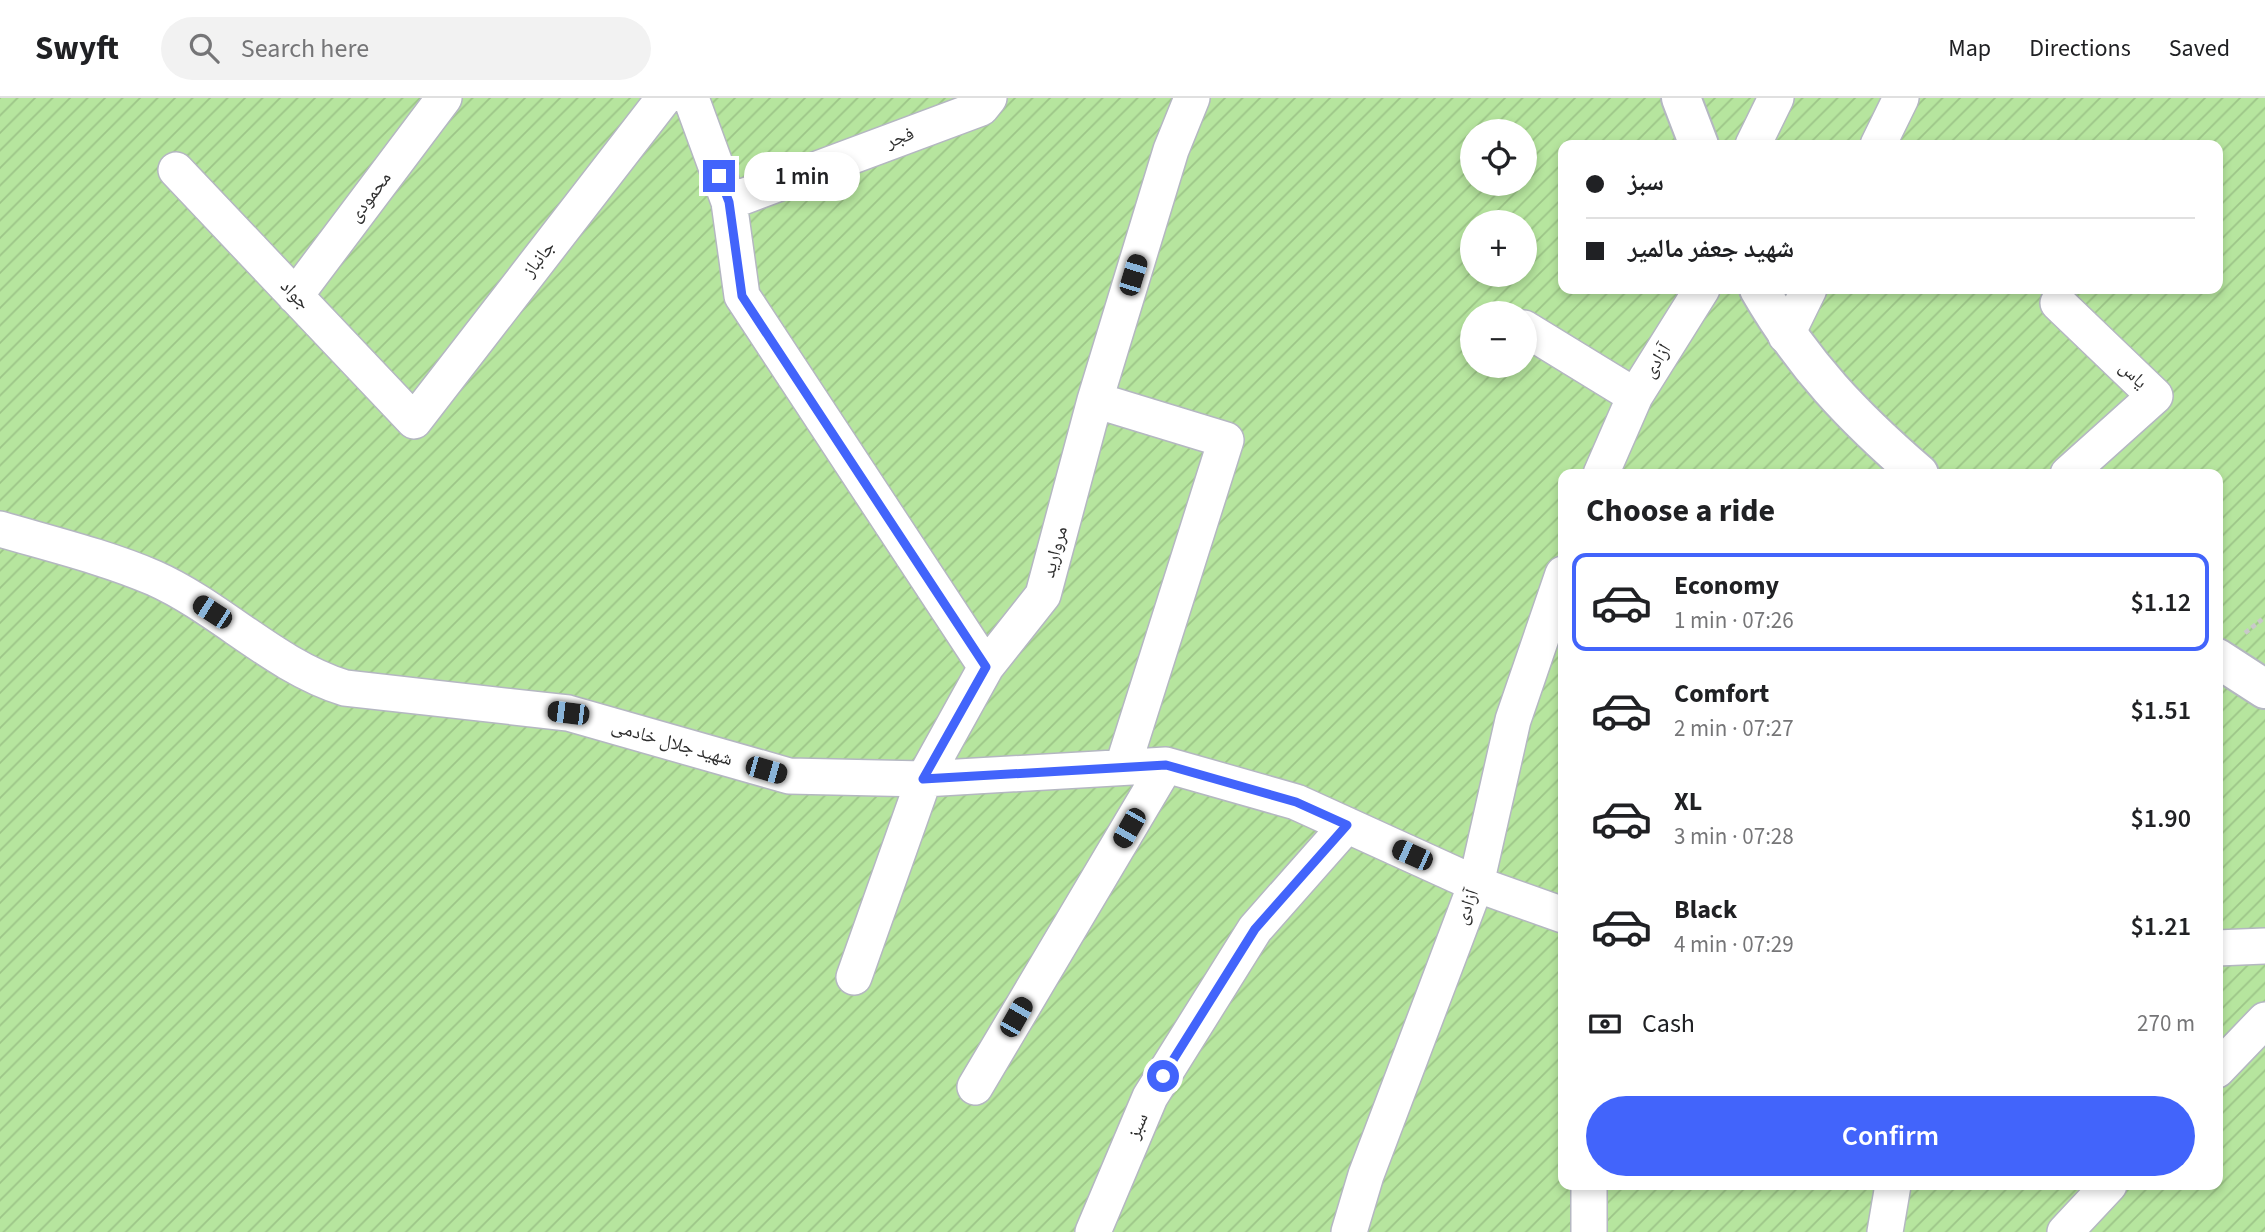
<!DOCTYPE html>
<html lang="en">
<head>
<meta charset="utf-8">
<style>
	:root { --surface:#fff; --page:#f2f2f2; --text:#202124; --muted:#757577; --line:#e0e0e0; --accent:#4264fb }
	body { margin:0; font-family:"Source Sans 3","Noto Naskh Arabic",sans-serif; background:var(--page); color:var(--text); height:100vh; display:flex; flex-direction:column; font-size:26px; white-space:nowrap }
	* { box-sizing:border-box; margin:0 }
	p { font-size:23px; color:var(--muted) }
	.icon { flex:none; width:38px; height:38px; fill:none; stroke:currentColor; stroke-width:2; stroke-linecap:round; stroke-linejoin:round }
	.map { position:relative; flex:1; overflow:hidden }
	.side { position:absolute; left:1558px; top:371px; width:665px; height:721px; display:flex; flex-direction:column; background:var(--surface); border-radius:14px; box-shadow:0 4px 10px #0003 }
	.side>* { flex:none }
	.banner { position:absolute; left:1558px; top:42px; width:665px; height:154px; border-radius:14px; box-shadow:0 4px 10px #0003; display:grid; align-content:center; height:154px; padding:0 28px; background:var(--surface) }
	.tools { position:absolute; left:1460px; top:21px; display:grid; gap:14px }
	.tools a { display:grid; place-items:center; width:77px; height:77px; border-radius:50%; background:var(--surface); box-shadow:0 4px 10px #0003; font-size:35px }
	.end { position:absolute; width:32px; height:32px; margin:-16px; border:9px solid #4264fb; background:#fff; box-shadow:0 0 0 4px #fff }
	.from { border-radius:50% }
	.bubble { position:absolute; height:49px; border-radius:24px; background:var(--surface); box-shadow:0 4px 10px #0003; font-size:23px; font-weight:600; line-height:49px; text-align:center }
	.car { position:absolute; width:21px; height:42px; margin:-21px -10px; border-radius:9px; box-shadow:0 0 5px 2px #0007; background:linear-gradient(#222 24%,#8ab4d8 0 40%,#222 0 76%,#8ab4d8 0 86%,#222 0) }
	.banner b { display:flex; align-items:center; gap:24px; height:66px; font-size:26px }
	.banner b+b { border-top:2px solid var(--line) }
	.banner i { width:18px; height:18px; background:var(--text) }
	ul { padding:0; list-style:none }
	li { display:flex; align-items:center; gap:21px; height:98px; margin:0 14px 10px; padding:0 14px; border:4px solid transparent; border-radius:14px }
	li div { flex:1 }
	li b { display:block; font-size:26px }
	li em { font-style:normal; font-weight:600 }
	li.selected { border-color:var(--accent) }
	li>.icon { width:63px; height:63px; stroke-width:1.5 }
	h2 { padding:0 28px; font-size:32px; line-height:84px }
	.pay { display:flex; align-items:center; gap:18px; height:77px; padding:0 28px; font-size:26px }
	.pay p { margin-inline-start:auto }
	.cta { display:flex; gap:14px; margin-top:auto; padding:14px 28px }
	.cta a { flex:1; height:80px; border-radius:42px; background:var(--accent); color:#fff; font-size:28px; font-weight:600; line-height:80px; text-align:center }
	header { display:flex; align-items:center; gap:42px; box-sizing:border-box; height:98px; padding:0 35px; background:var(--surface); border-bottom:2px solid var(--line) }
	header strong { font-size:33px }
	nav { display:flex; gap:38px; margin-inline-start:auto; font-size:24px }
	.search { width:490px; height:63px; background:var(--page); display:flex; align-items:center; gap:18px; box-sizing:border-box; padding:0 24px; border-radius:38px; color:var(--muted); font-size:26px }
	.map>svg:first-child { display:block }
	.garden { fill:url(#garden-furrows); fill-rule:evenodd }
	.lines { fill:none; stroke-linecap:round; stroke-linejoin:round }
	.street-casing { stroke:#b4b7c1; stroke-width:38 }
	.secondary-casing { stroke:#b4b7c1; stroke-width:42 }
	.path { stroke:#c9c9c9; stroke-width:4.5; stroke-dasharray:5 3.5; stroke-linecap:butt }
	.street { stroke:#fff; stroke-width:35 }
	.secondary { stroke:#fff; stroke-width:38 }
	.route { stroke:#4264fb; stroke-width:9 }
	.labels { text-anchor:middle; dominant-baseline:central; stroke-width:7; stroke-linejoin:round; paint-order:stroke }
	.street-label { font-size:19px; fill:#2e2e2e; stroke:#fff }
</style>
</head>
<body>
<header>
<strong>Swyft</strong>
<div class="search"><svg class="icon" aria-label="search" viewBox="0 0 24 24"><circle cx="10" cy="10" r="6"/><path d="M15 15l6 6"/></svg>Search here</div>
<nav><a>Map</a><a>Directions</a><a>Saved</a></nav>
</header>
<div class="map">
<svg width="2265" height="1134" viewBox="0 0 2265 1134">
	<defs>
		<pattern id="garden-furrows" width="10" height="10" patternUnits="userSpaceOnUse" patternTransform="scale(1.75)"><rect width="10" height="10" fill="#b6e59e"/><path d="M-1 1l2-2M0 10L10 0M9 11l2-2" fill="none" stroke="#9dc588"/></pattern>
	</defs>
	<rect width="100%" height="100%" fill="#efe9e1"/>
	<!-- garden -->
	<path class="garden" d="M0,0H2265V1134H0ZM1472,33H1524V86H1472ZM1563,47H2217V191H1563ZM1472,124H1524V177H1472ZM1472,215H1524V268H1472ZM1563,376H2217V1087H1563Z"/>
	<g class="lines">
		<!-- street casing -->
		<g class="street-casing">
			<path id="street" d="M691,0L729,104L742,198L986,569
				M1753,47L1776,0
				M1878,47L1901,0
				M176,72L414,323L664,0
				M729,104L981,10L989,0
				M295,198L444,0
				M2058,205L2155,298L2068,376
				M1524,230L1635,298
				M1786,238L1809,191
				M1095,302L1226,342L1123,668
				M1601,376L1635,298L1702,191
				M0,431C51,446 105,459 154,480C221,510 274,568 345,590L568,615L789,678L924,681L1166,667L1296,704L1476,786L1563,817
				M2217,850L2265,848
				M854,879L924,681L986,569L1043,497L1095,302L1171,52L1192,0
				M2217,972L2265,922
				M975,989L1166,667
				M1093,1134L1150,999L1255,831L1347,727
				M1349,1134L1366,1077L1476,786L1513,622L1563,476
				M1589,1134V1087
				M1885,1134L1893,1087
				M2065,1134L2109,1087"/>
		</g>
		<!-- secondary casing -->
		<g class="secondary-casing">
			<path id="secondary" d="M1681,0L1699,47
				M1759,191C1803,267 1853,319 1919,376
				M2217,560L2265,591"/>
		</g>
		<!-- path -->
		<path class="path" d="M2245,535L2265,519"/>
		<!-- street -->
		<use href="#street" class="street"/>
		<!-- secondary -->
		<use href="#secondary" class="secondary"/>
	</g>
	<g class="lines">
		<!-- route -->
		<path class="route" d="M719,78L729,104L742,198L986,569L923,681L1166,667L1296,704L1347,727L1255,831L1163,978"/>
	</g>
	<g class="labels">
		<!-- street labels -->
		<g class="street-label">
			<text transform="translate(900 40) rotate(-20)">فجر</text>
			<text transform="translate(370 99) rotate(-53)">محمودی</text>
			<text transform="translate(539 161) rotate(-52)">جانباز</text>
			<text transform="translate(295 197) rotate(46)">جواد</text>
			<text transform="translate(1657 263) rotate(-58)">آزادی</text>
			<text transform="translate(2133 277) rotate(44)">یاس</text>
			<text transform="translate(1055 454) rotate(-75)">مروارید</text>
			<text transform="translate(672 645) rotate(16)">شهید جلال خادمی</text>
			<text transform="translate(1467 809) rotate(-70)">آزادی</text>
			<text transform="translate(1138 1028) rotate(-67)">سبز</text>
		</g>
	</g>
</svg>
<div class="tools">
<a><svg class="icon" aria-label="locate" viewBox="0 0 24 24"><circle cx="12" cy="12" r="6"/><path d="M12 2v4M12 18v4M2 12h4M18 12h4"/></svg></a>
<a>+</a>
<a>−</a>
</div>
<i class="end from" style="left:1163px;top:978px"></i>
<i class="end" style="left:719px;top:78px"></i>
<div class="bubble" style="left:744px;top:54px;width:116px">1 min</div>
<i class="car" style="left:1133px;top:177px;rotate:17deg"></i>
<i class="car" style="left:212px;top:514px;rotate:303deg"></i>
<i class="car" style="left:568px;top:615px;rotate:277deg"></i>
<i class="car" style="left:766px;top:672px;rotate:106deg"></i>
<i class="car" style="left:1129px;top:730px;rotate:210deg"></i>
<i class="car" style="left:1412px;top:757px;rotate:294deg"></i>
<i class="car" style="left:1016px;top:919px;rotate:30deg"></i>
<div class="banner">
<b><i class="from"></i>سبز</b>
<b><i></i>شهید جعفر مالمیر</b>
</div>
<section class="side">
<h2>Choose a ride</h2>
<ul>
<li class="selected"><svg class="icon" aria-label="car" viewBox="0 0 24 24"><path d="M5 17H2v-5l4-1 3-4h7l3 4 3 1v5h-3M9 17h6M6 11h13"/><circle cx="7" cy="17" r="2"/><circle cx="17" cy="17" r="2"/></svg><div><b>Economy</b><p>1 min · 07:26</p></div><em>$1.12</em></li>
<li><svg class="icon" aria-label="car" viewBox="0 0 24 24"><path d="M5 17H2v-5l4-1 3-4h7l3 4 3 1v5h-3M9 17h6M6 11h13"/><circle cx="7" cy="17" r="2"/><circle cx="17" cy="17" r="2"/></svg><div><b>Comfort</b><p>2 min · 07:27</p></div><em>$1.51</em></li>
<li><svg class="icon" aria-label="car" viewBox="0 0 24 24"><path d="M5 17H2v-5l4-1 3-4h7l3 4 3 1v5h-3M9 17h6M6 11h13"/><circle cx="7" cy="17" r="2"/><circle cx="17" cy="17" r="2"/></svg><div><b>XL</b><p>3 min · 07:28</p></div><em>$1.90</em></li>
<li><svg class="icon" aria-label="car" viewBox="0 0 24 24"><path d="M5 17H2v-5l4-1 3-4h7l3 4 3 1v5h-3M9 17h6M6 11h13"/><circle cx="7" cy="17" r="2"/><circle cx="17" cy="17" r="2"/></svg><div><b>Black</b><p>4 min · 07:29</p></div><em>$1.21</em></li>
</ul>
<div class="pay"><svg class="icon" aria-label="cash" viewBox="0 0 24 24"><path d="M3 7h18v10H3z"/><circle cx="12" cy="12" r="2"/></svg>Cash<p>270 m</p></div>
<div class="cta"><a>Confirm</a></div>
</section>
</div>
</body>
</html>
